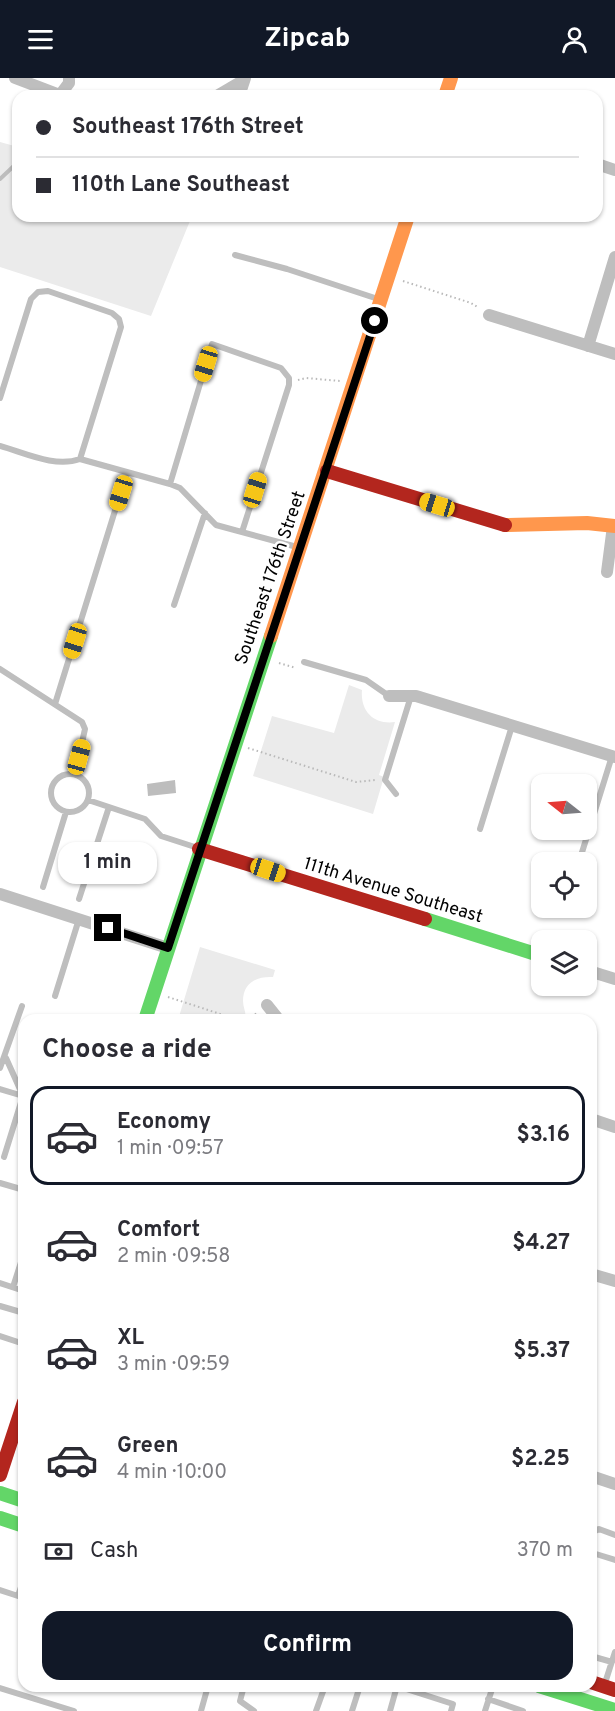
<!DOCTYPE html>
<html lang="en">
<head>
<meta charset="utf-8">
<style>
	:root { --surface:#fff; --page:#f2f2f3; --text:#2b2b33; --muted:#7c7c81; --line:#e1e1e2; --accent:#111827 }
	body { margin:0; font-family:Overpass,sans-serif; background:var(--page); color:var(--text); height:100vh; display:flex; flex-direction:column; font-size:22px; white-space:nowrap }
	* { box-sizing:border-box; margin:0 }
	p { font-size:20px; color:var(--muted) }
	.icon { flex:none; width:33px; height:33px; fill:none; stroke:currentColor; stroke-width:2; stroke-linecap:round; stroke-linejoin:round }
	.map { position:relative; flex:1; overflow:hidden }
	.panel { position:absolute; left:18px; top:936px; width:579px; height:678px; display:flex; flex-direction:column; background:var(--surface); border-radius:18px; box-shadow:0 2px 4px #0004 }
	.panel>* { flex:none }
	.guide { position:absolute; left:12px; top:12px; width:591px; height:132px; border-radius:18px; box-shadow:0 2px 4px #0004; display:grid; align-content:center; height:132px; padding:0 24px; background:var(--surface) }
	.needle { width:39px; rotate:287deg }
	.buttons { position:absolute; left:531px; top:696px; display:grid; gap:12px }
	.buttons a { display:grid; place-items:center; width:66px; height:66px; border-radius:12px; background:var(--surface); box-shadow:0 2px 4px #0004; font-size:30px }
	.end { position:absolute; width:27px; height:27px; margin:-14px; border:8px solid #000; background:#fff; box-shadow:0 0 0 3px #fff }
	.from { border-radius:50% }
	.bubble { position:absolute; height:42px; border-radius:18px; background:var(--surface); box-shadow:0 2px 4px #0004; font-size:20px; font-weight:700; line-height:42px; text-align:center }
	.car { position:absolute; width:18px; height:36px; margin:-18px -9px; border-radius:8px; box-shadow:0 0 4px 2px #0007; background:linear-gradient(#f5c518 24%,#345 0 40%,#f5c518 0 76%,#345 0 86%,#f5c518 0) }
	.guide b { display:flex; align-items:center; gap:21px; height:57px; font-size:22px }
	.guide b+b { border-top:2px solid var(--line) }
	.guide i { width:15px; height:15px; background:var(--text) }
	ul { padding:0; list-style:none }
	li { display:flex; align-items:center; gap:18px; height:99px; margin:0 12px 9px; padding:0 12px; border:3px solid transparent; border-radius:18px }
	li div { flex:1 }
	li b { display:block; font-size:22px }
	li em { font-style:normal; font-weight:700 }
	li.selected { border-color:var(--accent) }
	li>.icon { width:54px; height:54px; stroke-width:1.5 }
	h2 { padding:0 24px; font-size:27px; line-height:72px }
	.pay { display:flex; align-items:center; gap:15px; height:66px; padding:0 24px; font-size:22px }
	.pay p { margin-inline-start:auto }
	.primary-button { display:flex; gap:12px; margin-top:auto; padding:12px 24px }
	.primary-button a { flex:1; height:69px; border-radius:18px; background:var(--accent); color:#fff; font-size:24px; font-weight:700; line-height:69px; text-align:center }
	header { display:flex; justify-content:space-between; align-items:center; height:78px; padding:0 24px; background:var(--accent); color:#fff; font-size:27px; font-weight:700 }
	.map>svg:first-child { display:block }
	.green { fill:#ebebeb }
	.water { fill:#bdbdbd }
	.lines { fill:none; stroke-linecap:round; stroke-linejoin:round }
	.stream { stroke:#bdbdbd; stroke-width:4 }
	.path { stroke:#b9b9b9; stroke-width:2; stroke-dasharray:1.5 3; stroke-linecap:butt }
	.lane { stroke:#bebebe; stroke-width:6 }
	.street { stroke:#bebebe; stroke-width:12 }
	.fast { stroke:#63d668; stroke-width:14 }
	.slow { stroke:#ff974d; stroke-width:14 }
	.jam { stroke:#b3261e; stroke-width:14 }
	.route { stroke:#000; stroke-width:8 }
	.labels { text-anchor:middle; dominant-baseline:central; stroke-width:5; stroke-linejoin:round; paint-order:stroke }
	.street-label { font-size:18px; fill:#000; stroke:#fff }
</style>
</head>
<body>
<header><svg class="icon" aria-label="menu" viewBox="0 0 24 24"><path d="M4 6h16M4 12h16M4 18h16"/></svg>Zipcab<svg class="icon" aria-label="person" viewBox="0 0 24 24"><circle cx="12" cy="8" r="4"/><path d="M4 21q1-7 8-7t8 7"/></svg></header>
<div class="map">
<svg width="615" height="1633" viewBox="0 0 615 1633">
	<rect width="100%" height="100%" fill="#fff"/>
	<!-- green -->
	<path class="green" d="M0,64L18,69V138H192L151,238L0,189Z
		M349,607L362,612C360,633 374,647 395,644L379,697L384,699L373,736L253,698L272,638L334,655Z
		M200,869L275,892L273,899C258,898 243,904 243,923C243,930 247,935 245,942H178Z"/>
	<!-- water -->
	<path class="water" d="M175,702L176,715L148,718L147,706Z"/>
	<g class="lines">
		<!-- stream -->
		<path class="stream" d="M0,101L18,84"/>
		<!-- path -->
		<path class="path" d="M403,203L471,225L479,230
			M298,302L306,300L340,303
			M279,585L296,590
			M248,670L356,704L375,702
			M168,919L239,942
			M248,942L258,934"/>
		<!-- lane -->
		<path class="lane" d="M235,177L287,191L378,221
			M0,320L31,221L38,214L48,213L112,235L119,241L121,249L80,381
			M0,368C25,375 55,390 80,381L170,406L180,410L216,447L297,469
			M170,406L212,266L281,290L289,300V307L242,454
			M174,527L205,435
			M304,584L366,602L389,618
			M0,591L82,644L85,651L75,696
			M55,626L127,394
			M51 715a19 19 0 1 1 38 0a19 19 0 1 1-38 0Z
			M396,716L385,702L411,618
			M88,722L145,741L161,758L198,770
			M480,751L512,648
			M579,784L612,678
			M43,809L66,734
			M79,821L109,729
			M55,918L79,841
			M0,990L22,928
			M0,1011L23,1018
			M4,1079L23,1018L6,980
			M0,1105L24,1112
			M0,1205L24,1213
			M13,1209L24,1175
			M0,1228L24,1235
			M0,1258L24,1266
			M591,1455L599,1451L615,1457
			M596,1476L615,1482
			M0,1512L18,1518L24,1500
			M591,1578L612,1584
			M605,1605L615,1574
			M244,1608L240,1623L254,1633
			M0,1610L74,1633
			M488,1621L523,1633
			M201,1633L208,1608
			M316,1633L325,1608
			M352,1633L360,1608
			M390,1633L397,1608L453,1626L451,1633
			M485,1633L493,1608"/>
		<!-- street -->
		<path class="street" d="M15,0L60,17L69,5V0
			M217,18L244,2
			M239,18L245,0
			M597,86L615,92
			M489,237L615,276
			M588,268L615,179
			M607,494L613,448
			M389,618H416L615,679
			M0,816L168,870
			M586,892L615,901
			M267,927L279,942
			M591,1041L615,1049
			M591,1196L615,1203
			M591,1398L615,1406"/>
		<!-- fast -->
		<path class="fast" d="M425,841L542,878
			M145,942L271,558
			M0,1415L24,1423
			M0,1440L24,1448
			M539,1608L615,1632"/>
		<!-- slow -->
		<path class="slow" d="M445,18L451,0
			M505,447L587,445L615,448
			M271,558L408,138"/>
		<!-- jam -->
		<path class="jam" d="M327,393L505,447
			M199,771L425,841
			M0,1397L24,1324
			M591,1604L615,1612"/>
	</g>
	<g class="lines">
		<!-- route -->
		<path class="route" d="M108,850L168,870L375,243"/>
	</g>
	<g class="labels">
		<!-- street labels -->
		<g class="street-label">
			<text transform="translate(271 500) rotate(-71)">Southeast 176th Street</text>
			<text transform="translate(393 813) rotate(17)">111th Avenue Southeast</text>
		</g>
	</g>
</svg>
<div class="buttons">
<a><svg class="needle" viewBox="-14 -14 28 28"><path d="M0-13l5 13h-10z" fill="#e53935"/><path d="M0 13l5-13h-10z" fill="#7c7c81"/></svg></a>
<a><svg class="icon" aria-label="locate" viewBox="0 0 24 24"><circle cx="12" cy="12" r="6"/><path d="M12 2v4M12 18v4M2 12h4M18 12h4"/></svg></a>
<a><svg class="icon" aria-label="layers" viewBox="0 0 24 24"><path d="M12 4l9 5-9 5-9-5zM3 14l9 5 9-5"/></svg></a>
</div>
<i class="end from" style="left:375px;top:243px"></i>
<i class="end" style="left:108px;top:850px"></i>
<div class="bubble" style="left:58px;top:764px;width:99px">1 min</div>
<i class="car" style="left:206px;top:286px;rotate:197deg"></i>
<i class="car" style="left:255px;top:412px;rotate:17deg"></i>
<i class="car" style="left:121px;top:415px;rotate:197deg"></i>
<i class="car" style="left:437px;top:427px;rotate:287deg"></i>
<i class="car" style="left:75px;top:563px;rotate:197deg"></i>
<i class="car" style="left:79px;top:679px;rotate:15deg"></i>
<i class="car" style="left:268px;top:792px;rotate:108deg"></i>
<div class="guide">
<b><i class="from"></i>Southeast 176th Street</b>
<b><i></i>110th Lane Southeast</b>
</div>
<section class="panel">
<h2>Choose a ride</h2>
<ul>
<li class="selected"><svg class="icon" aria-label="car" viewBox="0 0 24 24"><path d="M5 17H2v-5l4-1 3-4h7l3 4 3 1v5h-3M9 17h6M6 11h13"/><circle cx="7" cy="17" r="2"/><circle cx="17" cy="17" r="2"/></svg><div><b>Economy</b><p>1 min · 09:57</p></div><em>$3.16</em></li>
<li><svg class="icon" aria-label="car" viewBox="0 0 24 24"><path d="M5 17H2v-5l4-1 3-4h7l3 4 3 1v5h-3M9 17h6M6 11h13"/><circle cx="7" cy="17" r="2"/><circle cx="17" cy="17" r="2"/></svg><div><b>Comfort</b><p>2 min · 09:58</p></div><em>$4.27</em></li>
<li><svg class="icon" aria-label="car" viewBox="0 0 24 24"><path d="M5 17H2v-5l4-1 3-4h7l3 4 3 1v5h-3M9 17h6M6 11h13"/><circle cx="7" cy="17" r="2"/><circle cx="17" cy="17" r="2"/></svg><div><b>XL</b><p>3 min · 09:59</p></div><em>$5.37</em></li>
<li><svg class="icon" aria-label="car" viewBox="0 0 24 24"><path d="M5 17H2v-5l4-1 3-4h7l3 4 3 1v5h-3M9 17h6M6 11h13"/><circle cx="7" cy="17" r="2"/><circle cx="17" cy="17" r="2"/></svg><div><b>Green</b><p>4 min · 10:00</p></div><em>$2.25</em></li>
</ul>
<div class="pay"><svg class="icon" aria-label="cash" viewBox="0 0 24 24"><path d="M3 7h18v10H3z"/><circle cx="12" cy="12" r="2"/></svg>Cash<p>370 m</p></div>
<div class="primary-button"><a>Confirm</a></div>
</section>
</div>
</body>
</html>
